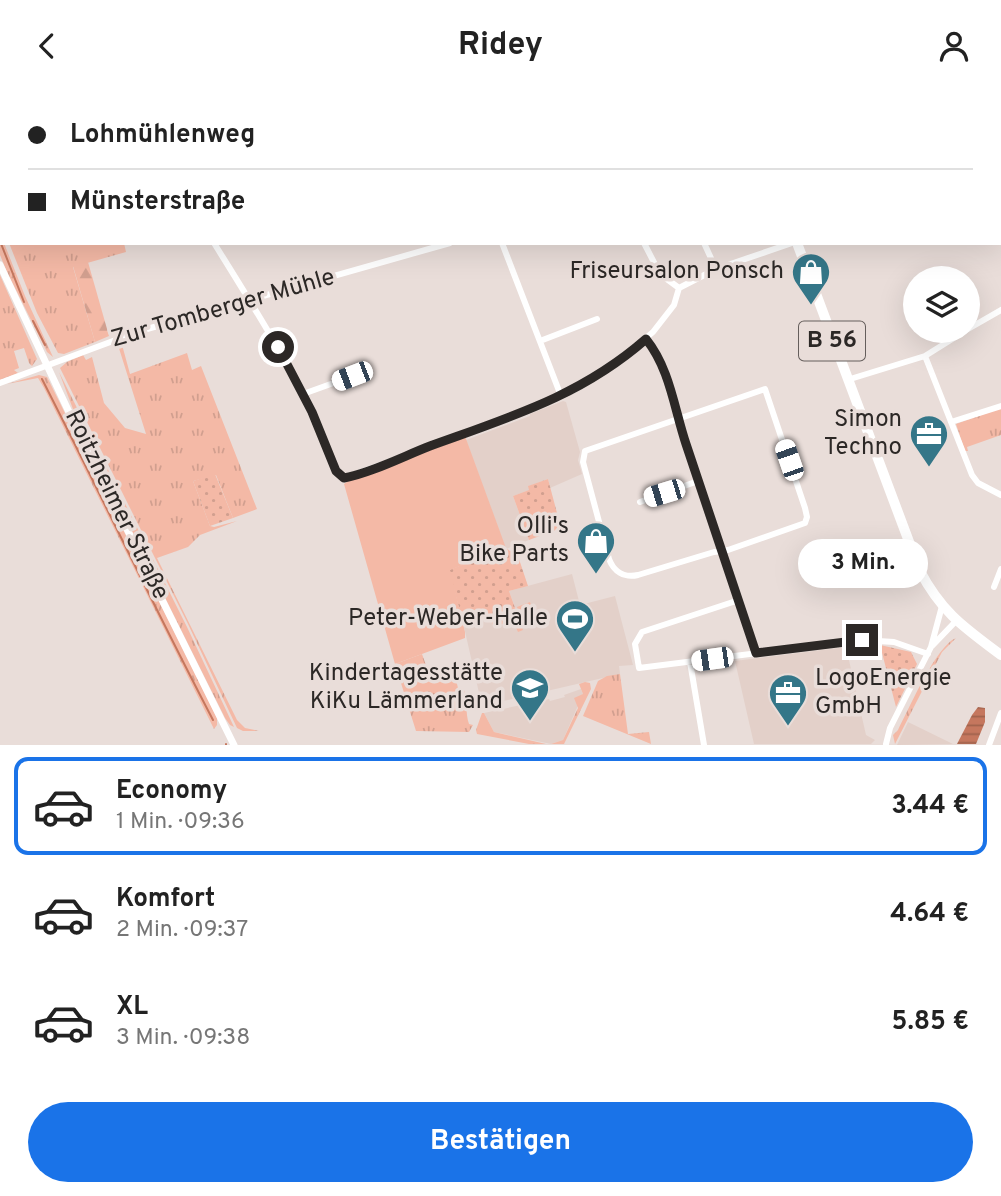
<!DOCTYPE html>
<html lang="de">
<head>
<meta charset="utf-8">
<style>
	:root { --surface:#fff; --page:#f6f6f6; --text:#222; --muted:#767676; --line:#e0e0e0; --accent:#1a73e8 }
	body { margin:0; font-family:Overpass,sans-serif; background:var(--page); color:var(--text); height:100vh; display:flex; flex-direction:column; font-size:26px; white-space:nowrap }
	* { box-sizing:border-box; margin:0 }
	p { font-size:23px; color:var(--muted) }
	.icon { flex:none; width:38px; height:38px; fill:none; stroke:currentColor; stroke-width:2; stroke-linecap:round; stroke-linejoin:round }
	.map { position:relative; height:654px; overflow:hidden }
	.details { display:flex; flex-direction:column; background:var(--surface); flex:1 }
	.details>* { flex:none }
	.hud { position:absolute; left:0px; top:0px; width:1001px; height:154px; box-shadow:0 7px 28px #0002; display:grid; align-content:center; height:154px; padding:0 28px; background:var(--surface) }
	.fabs { position:absolute; left:903px; top:175px; display:grid; gap:14px }
	.fabs a { display:grid; place-items:center; width:77px; height:77px; border-radius:50%; background:var(--surface); box-shadow:0 7px 28px #0002; font-size:35px }
	.end { position:absolute; width:32px; height:32px; margin:-16px; border:9px solid #2c2826; background:#fff; box-shadow:0 0 0 4px #fff }
	.from { border-radius:50% }
	.bubble { position:absolute; height:49px; border-radius:24px; background:var(--surface); box-shadow:0 7px 28px #0002; font-size:23px; font-weight:700; line-height:49px; text-align:center }
	.car { position:absolute; width:21px; height:42px; margin:-21px -10px; border-radius:9px; box-shadow:0 0 5px 2px #0007; background:linear-gradient(#fff 24%,#345 0 40%,#fff 0 76%,#345 0 86%,#fff 0) }
	.hud b { display:flex; align-items:center; gap:24px; height:66px; font-size:26px }
	.hud b+b { border-top:2px solid var(--line) }
	.hud i { width:18px; height:18px; background:var(--text) }
	ul { padding:12px 0 0; list-style:none }
	li { display:flex; align-items:center; gap:21px; height:98px; margin:0 14px 10px; padding:0 14px; border:4px solid transparent; border-radius:14px }
	li div { flex:1 }
	li b { display:block; font-size:26px }
	li em { font-style:normal; font-weight:700 }
	li.current { border-color:var(--accent) }
	li>.icon { width:63px; height:63px; stroke-width:1.5 }
	.primary-button { display:flex; gap:14px; margin-top:auto; padding:14px 28px }
	.primary-button a { flex:1; height:80px; border-radius:42px; background:var(--accent); color:#fff; font-size:28px; font-weight:700; line-height:80px; text-align:center }
	header { display:flex; justify-content:space-between; align-items:center; height:91px; padding:0 28px; background:var(--surface); font-size:32px; font-weight:700 }
	.map>svg:first-child { display:block }
	.built { fill:#e3d0c9 }
	.grass { fill:url(#grass-tufts) }
	.forest { fill:url(#forest-firs) }
	.park { fill:url(#park-dots) }
	.pitch { fill:#f4b9a6 }
	.water { fill:url(#water-rules) }
	.lines { fill:none; stroke-linecap:round; stroke-linejoin:round }
	.stream { stroke:#c5775e; stroke-width:2 }
	.minor { stroke:#fff; stroke-width:6 }
	.tertiary { stroke:#fff; stroke-width:7 }
	.primary { stroke:#fff; stroke-width:10 }
	.route { stroke:#2c2826; stroke-width:9 }
	.labels { text-anchor:middle; dominant-baseline:central; stroke-width:7; stroke-linejoin:round; paint-order:stroke }
	.shield { fill:#e9ddd9; stroke:#655e5c; stroke-width:2 }
	.shield-label { font-size:23px; font-weight:bold; fill:#2c2826 }
	.poi-label { font-size:24px; fill:#2c2826; stroke:#e9ddd9; text-anchor:end }
	.street-label { font-size:24px; fill:#2c2826; stroke:#e9ddd9 }
</style>
</head>
<body>
<header><svg class="icon" aria-label="back" viewBox="0 0 24 24"><path d="M15 5l-7 7 7 7"/></svg>Ridey<svg class="icon" aria-label="person" viewBox="0 0 24 24"><circle cx="12" cy="8" r="4"/><path d="M4 21q1-7 8-7t8 7"/></svg></header>
<div class="map">
<svg width="1001" height="654" viewBox="0 0 1001 654">
	<defs>
		<pattern id="grass-tufts" width="24" height="20" patternUnits="userSpaceOnUse" patternTransform="scale(1.75)"><rect width="24" height="20" fill="#f4b9a6"/><path d="M3 7l-1-3M5 7V3M7 7l1-3M15 17l-1-3M17 17v-4M19 17l1-3" fill="none" stroke="#d19f8f"/></pattern>
		<pattern id="forest-firs" width="22" height="20" patternUnits="userSpaceOnUse" patternTransform="scale(1.75)"><rect width="22" height="20" fill="#f4b9a6"/><path d="M5 1l3.5 6h-7zM16 11l3.5 6h-7z" fill="#d19f8f"/></pattern>
		<pattern id="park-dots" width="8" height="8" patternUnits="userSpaceOnUse" patternTransform="scale(1.75)"><rect width="8" height="8" fill="#f4b9a6"/><path d="M2 2h.1M6 6h.1" fill="none" stroke="#d19f8f" stroke-width="1.8" stroke-linecap="round"/></pattern>
		<pattern id="water-rules" width="6" height="5" patternUnits="userSpaceOnUse" patternTransform="scale(1.75)"><rect width="6" height="5" fill="#c5775e"/><path d="M0 2.5h6" fill="none" stroke="#a0624d"/></pattern>
	</defs>
	<rect width="100%" height="100%" fill="#e9ddd9"/>
	<!-- built -->
	<path class="built" d="M563,310L566,311L580,361L578,369L582,383L550,397L548,388L529,395L530,399L513,405L529,449L506,458L466,349L530,325V323Z
		M572,483L580,514L615,505L633,574L619,575L620,583L482,615L464,536L490,526L495,534L513,528L523,538L509,500Z
		M846,556L866,644L875,649L871,653H754L735,570Z
		M581,598L583,603L563,649L551,653L494,641L484,622L549,608L550,610L565,606L564,604Z
		M908,631L953,653L897,654Z"/>
	<!-- grass -->
	<path class="grass" d="M0,138L2,152H4L25,205L53,266L47,261L7,181L0,164Z
		M9,152H124L126,161L73,176L95,251L64,263L58,262L37,222Z
		M0,184L37,268L32,275L29,272L24,257L14,260L19,277L14,279L18,282L0,289Z
		M121,250L130,283L187,262L192,279L201,275L257,418L233,427L216,384L193,390L210,435L214,436L237,430L200,444L188,456L157,467L237,629L245,637L259,640H243L237,637L188,533L60,277L67,271L83,264L86,269L92,266L104,312L125,337L146,343L117,251Z
		M59,281L187,536L234,636L230,634L225,627L79,334Z
		M39,284L47,286L217,627V634L214,638L44,297L38,287L7,293Z
		M1001,317V344L967,356L968,360H965L956,333Z
		M956,547L942,561L895,653L893,644L898,639C909,618 936,555 956,547Z
		M422,563L427,577L430,580L449,574L453,577L459,601L464,599C468,612 465,621 469,633L473,634L469,641L416,640L395,573Z
		M620,583L628,643L649,641L651,653L583,625L598,590L607,585Z
		M585,591L590,592L591,598L564,653H551L563,649L578,617L574,607L583,603L579,593Z
		M482,622H484L494,641L546,653H529L477,643L476,639Z"/>
	<!-- forest -->
	<path class="forest" d="M88,171L109,245L95,251L73,175Z"/>
	<!-- park -->
	<path class="park" d="M215,383L233,427L210,435L193,390Z
		M548,388L561,437L529,449L513,405L529,399L528,395Z
		M506,457L510,460L516,459L528,495L509,500L523,539L518,541L512,528L494,537L490,526L464,536L449,479Z
		M880,554L911,561L917,573L896,616Z"/>
	<!-- pitch -->
	<path class="pitch" d="M465,345L506,457L450,479L465,541V547L395,573L344,393L353,387Z
		M530,511L538,532L524,537L517,516Z"/>
	<!-- water -->
	<path class="water" d="M978,616L985,617V631L976,653H957L972,624Z"/>
	<g class="lines">
		<!-- stream -->
		<path class="stream" d="M61,2L66,0
			M754,2L760,0
			M0,14H2
			M0,150L24,211
			M33,230L45,254
			M42,288C100,402 154,516 213,629
			M226,653V654"/>
		<!-- minor -->
		<path class="minor" d="M124,0L125,2
			M217,0L218,2
			M485,0L486,2
			M660,2L664,0
			M772,2L777,0
			M999,84H1001
			M214,152C250,210 287,268 316,330C323,344 331,379 344,387L494,333L574,299L616,272L653,241L674,214L679,197
			M502,152L561,305
			M644,152L660,183L679,197
			M704,152L716,178
			M679,197L716,178L792,152
			M968,238L1001,219
			M646,248C672,280 677,324 689,363C711,429 734,496 756,562
			M540,250L597,228
			M925,265L972,384L978,392L1001,404
			M847,289L925,265L965,240
			M0,292L140,240L450,152
			M765,298L805,417L807,426L805,432L728,459L714,461L638,484C624,487 614,481 609,468L583,371L585,360Z
			M303,303L353,285
			M951,331L1001,315
			M640,411L698,390
			M994,496L1001,478
			M739,509L642,541L635,553L639,577L862,549L894,551L928,563
			M932,555L956,530
			M690,571L704,654
			M886,653L890,637L931,556L942,515
			M989,654L1001,622"/>
		<!-- tertiary -->
		<path class="tertiary" d="M0,174L68,319L234,654"/>
		<!-- primary -->
		<path class="primary" d="M700,0L704,2
			M797,152L920,480C942,522 965,537 1001,564"/>
	</g>
	<g class="lines">
		<!-- route -->
		<path class="route" d="M278,256L312,321L336,380L344,387C371,382 404,365 430,355C510,326 581,305 646,248C670,278 674,317 686,353C709,423 733,492 756,562L862,549"/>
	</g>
	<!-- icons -->
	<defs>
		<g id="shop-pin" transform="scale(2.0125)"><path d="M0 17L-7.5 6A9.5 9.5 0 1 1 7.5 6Z" fill="#347688" stroke="#e9ddd9"/><path d="M-5-2.5h2.3a2.7 3.5 0 0 1 5.4 0H5L5.5 6h-11ZM-1.5-2.5h3a1.5 2.3 0 0 0-3 0Z" fill="#fff"/></g>
		<g id="office-pin" transform="scale(2.0125)"><path d="M0 17L-7.5 6A9.5 9.5 0 1 1 7.5 6Z" fill="#347688" stroke="#e9ddd9"/><path d="M-6-3h4V-5.5h4V-3h4V5H-6ZM-1-4.5V-3h2v-1.5ZM-6 0V1H6V0Z" fill="#fff"/></g>
		<g id="stadium-pin" transform="scale(2.0125)"><path d="M0 17L-7.5 6A9.5 9.5 0 1 1 7.5 6Z" fill="#347688" stroke="#e9ddd9"/><path d="M0-5a6.5 5 0 1 0 0 10a6.5 5 0 1 0 0-10ZM-3.5-1.8h7v3.6h-7Z" fill="#fff"/></g>
		<g id="school-pin" transform="scale(2.0125)"><path d="M0 17L-7.5 6A9.5 9.5 0 1 1 7.5 6Z" fill="#347688" stroke="#e9ddd9"/><path d="M0-5L7-2L0 1L-7-2ZM-4 1L0 2.5L4 1V4Q0 6-4 4Z" fill="#fff"/></g>
	</defs>
	<g fill-rule="evenodd">
		<use href="#shop-pin" x="811" y="181"/>
		<use href="#office-pin" x="929" y="343"/>
		<use href="#shop-pin" x="596" y="450"/>
		<use href="#stadium-pin" x="575" y="528"/>
		<use href="#school-pin" x="530" y="597"/>
		<use href="#office-pin" x="788" y="602"/>
	</g>
	<g class="labels">
		<!-- shield labels -->
		<rect class="shield" x="799" y="230.5" width="66" height="39" rx="5"/>
		<g class="shield-label">
			<text x="832" y="250">B 56</text>
		</g>
		<!-- poi labels -->
		<g class="poi-label">
			<text x="784" y="181">Friseursalon Ponsch</text>
			<text x="902" y="329">Simon<tspan x="902" dy="28">Techno</tspan></text>
			<text x="569" y="436">Olli's<tspan x="569" dy="28">Bike Parts</tspan></text>
			<text x="548" y="528">Peter-Weber-Halle</text>
			<text x="503" y="583">Kindertagesstätte<tspan x="503" dy="28">KiKu Lämmerland</tspan></text>
			<text x="815" y="588" text-anchor="start">LogoEnergie<tspan x="815" dy="28">GmbH</tspan></text>
		</g>
		<!-- street labels -->
		<g class="street-label">
			<text transform="translate(223 218) rotate(-16)">Zur Tomberger Mühle</text>
			<text transform="translate(116 414) rotate(64)">Roitzheimer Straße</text>
		</g>
	</g>
</svg>
<div class="fabs">
<a><svg class="icon" aria-label="layers" viewBox="0 0 24 24"><path d="M12 4l9 5-9 5-9-5zM3 14l9 5 9-5"/></svg></a>
</div>
<i class="end from" style="left:278px;top:256px"></i>
<i class="end" style="left:862px;top:549px"></i>
<div class="bubble" style="left:798px;top:448px;width:130px">3 Min.</div>
<i class="car" style="left:352px;top:285px;rotate:249deg"></i>
<i class="car" style="left:789px;top:369px;rotate:341deg"></i>
<i class="car" style="left:664px;top:402px;rotate:253deg"></i>
<i class="car" style="left:712px;top:568px;rotate:262deg"></i>
<div class="hud">
<b><i class="from"></i>Lohmühlenweg</b>
<b><i></i>Münsterstraße</b>
</div>
</div>
<section class="details">
<ul>
<li class="current"><svg class="icon" aria-label="car" viewBox="0 0 24 24"><path d="M5 17H2v-5l4-1 3-4h7l3 4 3 1v5h-3M9 17h6M6 11h13"/><circle cx="7" cy="17" r="2"/><circle cx="17" cy="17" r="2"/></svg><div><b>Economy</b><p>1 Min. · 09:36</p></div><em>3.44 €</em></li>
<li><svg class="icon" aria-label="car" viewBox="0 0 24 24"><path d="M5 17H2v-5l4-1 3-4h7l3 4 3 1v5h-3M9 17h6M6 11h13"/><circle cx="7" cy="17" r="2"/><circle cx="17" cy="17" r="2"/></svg><div><b>Komfort</b><p>2 Min. · 09:37</p></div><em>4.64 €</em></li>
<li><svg class="icon" aria-label="car" viewBox="0 0 24 24"><path d="M5 17H2v-5l4-1 3-4h7l3 4 3 1v5h-3M9 17h6M6 11h13"/><circle cx="7" cy="17" r="2"/><circle cx="17" cy="17" r="2"/></svg><div><b>XL</b><p>3 Min. · 09:38</p></div><em>5.85 €</em></li>
</ul>
<div class="primary-button"><a>Bestätigen</a></div>
</section>
</body>
</html>
